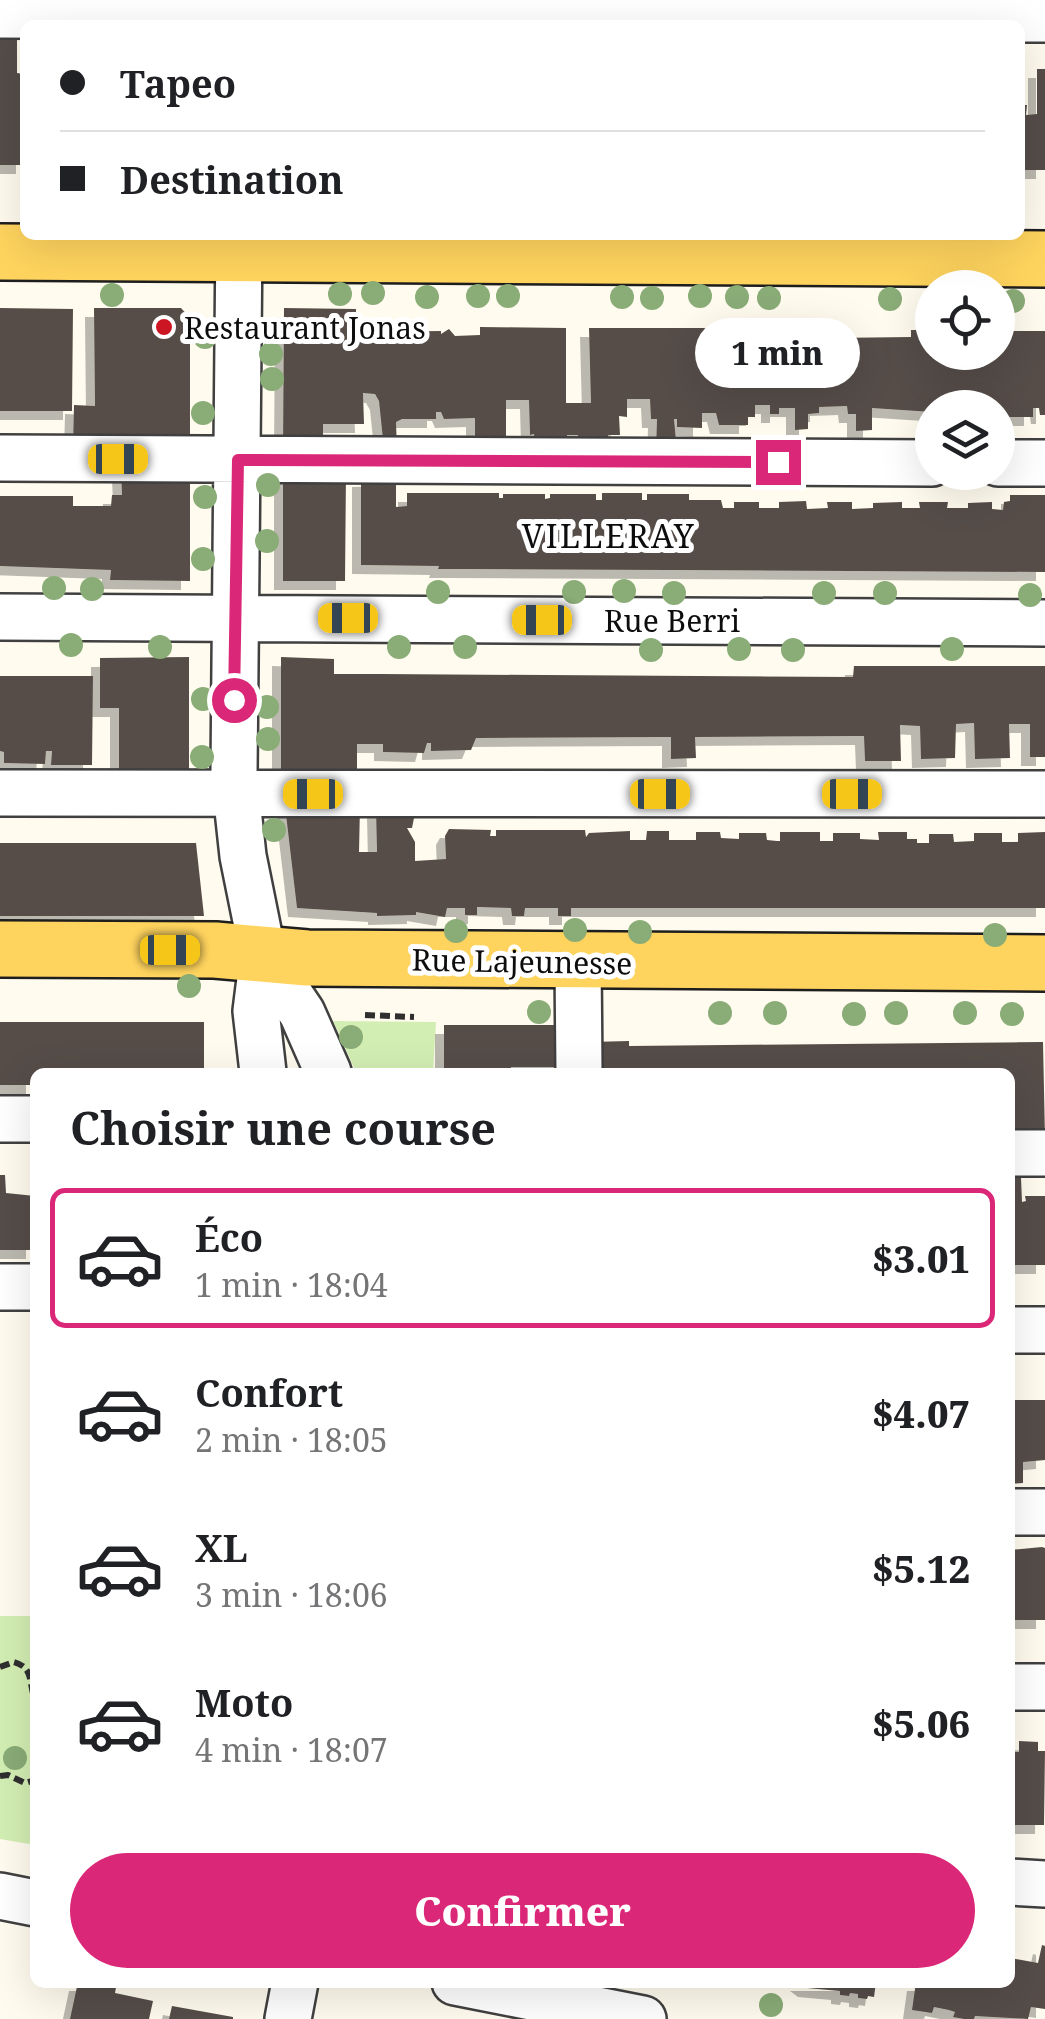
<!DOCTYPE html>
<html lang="fr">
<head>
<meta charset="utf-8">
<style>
	:root { --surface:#fff; --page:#f2f2f2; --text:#202124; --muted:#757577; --line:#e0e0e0; --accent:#db2777 }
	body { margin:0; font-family:"Noto Serif",serif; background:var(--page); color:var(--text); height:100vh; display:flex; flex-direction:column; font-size:38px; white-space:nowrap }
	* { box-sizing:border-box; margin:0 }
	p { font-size:32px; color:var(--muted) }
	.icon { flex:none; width:55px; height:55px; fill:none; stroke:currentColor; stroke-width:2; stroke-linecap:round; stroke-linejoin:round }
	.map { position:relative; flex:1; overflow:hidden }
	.side { position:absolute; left:30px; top:1068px; width:985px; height:920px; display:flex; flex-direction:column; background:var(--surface); border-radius:15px; box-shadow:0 10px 40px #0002 }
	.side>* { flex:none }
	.guide { position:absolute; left:20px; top:20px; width:1005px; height:220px; border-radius:15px; box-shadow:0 10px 40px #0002; display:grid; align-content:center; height:220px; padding:0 40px; background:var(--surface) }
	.fabs { position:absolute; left:915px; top:270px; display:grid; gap:20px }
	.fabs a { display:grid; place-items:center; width:100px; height:100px; border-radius:50%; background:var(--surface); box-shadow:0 10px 40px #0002; font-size:50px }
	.end { position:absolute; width:45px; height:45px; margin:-22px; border:12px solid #db2777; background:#fff; box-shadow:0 0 0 5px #fff }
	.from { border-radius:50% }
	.bubble { position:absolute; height:70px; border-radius:35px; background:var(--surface); box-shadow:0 10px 40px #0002; font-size:32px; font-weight:800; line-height:70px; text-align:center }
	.car { position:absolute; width:30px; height:60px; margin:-30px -15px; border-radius:12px; box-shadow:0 0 8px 2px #0007; background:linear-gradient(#f5c518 24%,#345 0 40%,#f5c518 0 76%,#345 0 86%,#f5c518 0) }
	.guide b { display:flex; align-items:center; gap:35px; height:95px; font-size:38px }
	.guide b+b { border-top:2px solid var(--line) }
	.guide i { width:25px; height:25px; background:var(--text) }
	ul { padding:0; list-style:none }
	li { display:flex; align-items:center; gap:30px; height:140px; margin:0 20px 15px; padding:0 20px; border:5px solid transparent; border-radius:15px }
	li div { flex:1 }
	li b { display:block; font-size:38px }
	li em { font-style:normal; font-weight:800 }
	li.current { border-color:var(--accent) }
	li>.icon { width:90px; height:90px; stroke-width:1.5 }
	h2 { padding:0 40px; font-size:45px; line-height:120px }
	.cta { display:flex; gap:20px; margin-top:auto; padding:20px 40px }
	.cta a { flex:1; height:115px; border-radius:60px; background:var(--accent); color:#fff; font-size:40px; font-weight:800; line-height:115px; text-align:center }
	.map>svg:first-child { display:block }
	.green { fill:#d3eeb3 }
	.building { fill:#574e48; filter:url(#shadow) }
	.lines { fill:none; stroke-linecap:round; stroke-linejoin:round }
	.minor-casing { stroke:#404040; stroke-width:50 }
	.major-casing { stroke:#1e1e1e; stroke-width:60 }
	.path { stroke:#2f2f2f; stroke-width:6; stroke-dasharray:10 5; stroke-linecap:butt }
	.minor { stroke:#fff; stroke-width:45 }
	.major { stroke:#ffd45e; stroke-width:55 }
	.tree { fill:#8aac77 }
	.route { stroke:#db2777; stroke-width:12 }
	.poi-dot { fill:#cd1623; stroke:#fff; stroke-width:4 }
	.labels { text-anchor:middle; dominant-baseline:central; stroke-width:10; stroke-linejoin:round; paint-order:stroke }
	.poi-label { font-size:30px; fill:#0d0d0d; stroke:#fff; text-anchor:start }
	.street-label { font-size:30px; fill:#0d0d0d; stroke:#fff }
	.neighbourhood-label { font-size:32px; letter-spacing:2.5px; fill:#0d0d0d; stroke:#fff }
</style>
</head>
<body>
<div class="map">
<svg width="1045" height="2019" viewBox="0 0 1045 2019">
	<defs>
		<filter id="shadow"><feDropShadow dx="-9" dy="9" stdDeviation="0" flood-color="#0004"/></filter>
	</defs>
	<rect width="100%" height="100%" fill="#fffbee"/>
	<!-- green -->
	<path class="green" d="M333,1021L436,1022L433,1072H356Z
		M0,1616H35V1845L0,1839Z"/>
	<!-- building -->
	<path class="building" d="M0,38H17V73L23,74L25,93V165H0Z
		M1037,69H1045V170H1020V105H1027L1026,115L1037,114Z
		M0,308L73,309L72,411H0Z
		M94,308H181L190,318V447L73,446L74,405L95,406Z
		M284,308L356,309V332L441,331V334L449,329L455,336L480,335V327L566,328V403H591L589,328H755V337L833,338L911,337V330H932V352H998V331H1045V415H1040L1039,408H1033V417H998V408H932V412L872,408V430L856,431V414H848L847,406L819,407V413L808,414V429L795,430V408H779V414H770V405H755V417H748V425H719L716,413H702V428L677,427V419H674L677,452L656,451L657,419H651L650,399H627V417L619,416L620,435H608L609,450L579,449L578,435H567V449L535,450L534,434L530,435L529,400H506V452L475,451V418L444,419L441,412H436V419H402L396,422L397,450L384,449L379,401L375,394L363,393L364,424H323V450H283Z
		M121,470L190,471V581L110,580L111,570L0,566V496H73V506H111L112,495H122Z
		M283,472H346L345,581H283Z
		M396,477V507L407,506V493H499V498H503V494H545V499L550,498V494H596V500H602V493H642V500H647V494H689V500H721L723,508H734V502H759V508H779V502L806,501L807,509L828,508L827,502H852V509L873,508V503L902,502V508H920L919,502H948L947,508H968V503L992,502V509L1003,510L1004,502L1010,501V495H1045V572L455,569H438L439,566L361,565V478Z
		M189,657V783H119V708H100V658Z
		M281,657L334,659V674H380L853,677L854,666H1045V757H1030V724H1009L1010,758L975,759L974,723L956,724L955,758L921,759L920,726L900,725L901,761H865L864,736L695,737L696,758L671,759V737L476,738L471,750L431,751V743H427L424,753L383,752V744H357V781H281Z
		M0,676H93L92,765H51L52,751H46L45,764L4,763V752L0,751Z
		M285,806H360L359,852H377L376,808H416L412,828H407L415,842V861L446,859L445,836L449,829L491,830L490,836H496V830H585L586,837L589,833L630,831V840H646L647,831H669V840H696V832H720L721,838L739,839V833H766L767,840L777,841H780V832H820V841H833V833H860V839L879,840L878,832H907V839H917V843H929V834H953L954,842L974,841V833H1002V842H1018V833L1045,832V908H571V916H558V908H525L524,916H512L511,908L477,907V915H465V908H447L445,917L416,912V915L377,916V913L297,908Z
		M0,843H196L204,916H0Z
		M0,1022H204V1072H35V1085H0Z
		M444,1025H565V1067H511V1072H444Z
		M629,1041V1046L1043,1042L1045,1138H1011L1010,1072H591V1042Z
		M0,1175H5L6,1193L35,1196V1250H0Z
		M1010,1178H1021L1022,1202L1026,1201L1025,1196H1045V1265H1010Z
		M1010,1400H1045V1460L1023,1462V1483L1010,1484Z
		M1042,1547L1045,1548V1620H1010V1550Z
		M1019,1741L1038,1742V1751H1045L1044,1825H1010V1752H1019Z
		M1042,1945L1045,1946V2009L1031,2007L1028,2019L975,2016L974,2019H964L953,2017L955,2012L949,2010L934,2007L932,2013L912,2010L916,1982H1010V1958L1038,1963Z
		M78,1982H117L115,1993L153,2001L149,2019H70Z
		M799,1982H876L874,1997L868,1996L867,1999L858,1998V1994L850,1993L849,1996L840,1995V1991L807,1988Z
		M172,2006L233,2017V2019H169Z"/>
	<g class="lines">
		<!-- minor casing -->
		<g class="minor-casing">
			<path id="minor" d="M0,15L1045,19
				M239,235L234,773L243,856L263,955L256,1011L263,1072
				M0,458L932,463
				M998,463H1045
				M0,617L1045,623
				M0,793L1045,794
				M263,955L302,1013L328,1072
				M578,961L579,1072
				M0,1119H35
				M1010,1153H1045
				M0,1287H35
				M1010,1330H1045
				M1010,1512H1045
				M1010,1687H1045
				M1010,1882L1045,1884
				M0,1896L35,1903
				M455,1982L643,2019
				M288,2019L295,1982"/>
		</g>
		<!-- major casing -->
		<g class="major-casing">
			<path id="major" d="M0,252L1045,259
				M0,949L215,950L307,958L1045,963"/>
		</g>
		<!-- path -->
		<path class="path" d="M365,1015L414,1017
			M0,1667L14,1662C35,1668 28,1684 35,1699
			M0,1776L8,1775L25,1783L35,1780"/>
		<!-- minor -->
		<use href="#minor" class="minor"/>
		<!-- major -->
		<use href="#major" class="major"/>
	</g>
	<!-- trees -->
	<g class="tree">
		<circle cx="373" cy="293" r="12"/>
		<circle cx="340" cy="294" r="12"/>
		<circle cx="112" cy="295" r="12"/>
		<circle cx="478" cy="296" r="12"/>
		<circle cx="508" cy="296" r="12"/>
		<circle cx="700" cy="296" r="12"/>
		<circle cx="427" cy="297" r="12"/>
		<circle cx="622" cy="297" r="12"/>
		<circle cx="737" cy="297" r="12"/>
		<circle cx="652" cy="298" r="12"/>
		<circle cx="769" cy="298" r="12"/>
		<circle cx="890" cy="299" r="12"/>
		<circle cx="1013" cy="301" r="12"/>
		<circle cx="205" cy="337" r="12"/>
		<circle cx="271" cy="354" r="12"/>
		<circle cx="272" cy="379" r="12"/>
		<circle cx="203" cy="413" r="12"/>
		<circle cx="268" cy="485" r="12"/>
		<circle cx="205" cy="497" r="12"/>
		<circle cx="267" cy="541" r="12"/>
		<circle cx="203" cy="559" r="12"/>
		<circle cx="54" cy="588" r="12"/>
		<circle cx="92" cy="589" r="12"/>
		<circle cx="624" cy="591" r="12"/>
		<circle cx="438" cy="592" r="12"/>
		<circle cx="574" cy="592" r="12"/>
		<circle cx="674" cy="593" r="12"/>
		<circle cx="824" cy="593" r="12"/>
		<circle cx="885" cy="593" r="12"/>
		<circle cx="1030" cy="595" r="12"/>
		<circle cx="71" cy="645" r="12"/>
		<circle cx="160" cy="647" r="12"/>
		<circle cx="399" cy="647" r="12"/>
		<circle cx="465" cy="647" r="12"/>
		<circle cx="739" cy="649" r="12"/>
		<circle cx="952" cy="649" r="12"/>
		<circle cx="651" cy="650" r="12"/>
		<circle cx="793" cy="650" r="12"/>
		<circle cx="203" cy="699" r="12"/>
		<circle cx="267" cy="707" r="12"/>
		<circle cx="268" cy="739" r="12"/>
		<circle cx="202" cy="757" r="12"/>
		<circle cx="274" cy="830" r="12"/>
		<circle cx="575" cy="930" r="12"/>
		<circle cx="456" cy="931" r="12"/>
		<circle cx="640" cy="932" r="12"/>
		<circle cx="995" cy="935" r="12"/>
		<circle cx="189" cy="986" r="12"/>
		<circle cx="539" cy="1012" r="12"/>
		<circle cx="720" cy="1013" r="12"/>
		<circle cx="775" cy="1013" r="12"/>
		<circle cx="896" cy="1013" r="12"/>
		<circle cx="965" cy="1013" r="12"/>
		<circle cx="854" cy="1014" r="12"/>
		<circle cx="1012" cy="1014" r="12"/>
		<circle cx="351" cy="1037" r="12"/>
		<circle cx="15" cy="1758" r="12"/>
		<circle cx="771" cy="2005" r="12"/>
	</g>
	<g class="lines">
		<!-- route -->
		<path class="route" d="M234,700L238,460L778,462"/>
	</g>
	<!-- markers -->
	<circle class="poi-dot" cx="164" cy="327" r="10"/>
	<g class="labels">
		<!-- poi labels -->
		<g class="poi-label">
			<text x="184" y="327">Restaurant Jonas</text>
		</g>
		<!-- street labels -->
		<g class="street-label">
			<text x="672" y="620">Rue Berri</text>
			<text transform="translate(522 961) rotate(1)">Rue Lajeunesse</text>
		</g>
		<!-- neighbourhood labels -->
		<g class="neighbourhood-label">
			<text x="609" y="535">VILLERAY</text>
		</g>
	</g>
</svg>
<div class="fabs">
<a><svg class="icon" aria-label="locate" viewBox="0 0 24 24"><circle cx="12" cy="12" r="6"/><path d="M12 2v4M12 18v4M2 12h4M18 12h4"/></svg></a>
<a><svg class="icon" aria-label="layers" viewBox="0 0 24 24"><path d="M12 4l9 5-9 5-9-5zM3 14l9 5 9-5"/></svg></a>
</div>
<i class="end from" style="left:234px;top:700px"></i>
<i class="end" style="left:778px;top:462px"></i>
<div class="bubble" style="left:695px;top:318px;width:165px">1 min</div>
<i class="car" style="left:118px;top:459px;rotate:90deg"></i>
<i class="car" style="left:348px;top:618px;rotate:270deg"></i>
<i class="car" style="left:542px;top:620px;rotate:270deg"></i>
<i class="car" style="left:313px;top:794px;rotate:270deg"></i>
<i class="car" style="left:660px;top:794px;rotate:90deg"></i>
<i class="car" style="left:852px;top:794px;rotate:90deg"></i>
<i class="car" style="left:170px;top:950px;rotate:90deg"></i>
<div class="guide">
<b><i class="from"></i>Tapeo</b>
<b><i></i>Destination</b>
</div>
<section class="side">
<h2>Choisir une course</h2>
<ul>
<li class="current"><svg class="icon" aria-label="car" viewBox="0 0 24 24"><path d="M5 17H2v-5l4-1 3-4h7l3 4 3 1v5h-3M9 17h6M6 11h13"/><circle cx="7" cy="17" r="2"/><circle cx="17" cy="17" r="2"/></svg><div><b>Éco</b><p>1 min · 18:04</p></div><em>$3.01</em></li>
<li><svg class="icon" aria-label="car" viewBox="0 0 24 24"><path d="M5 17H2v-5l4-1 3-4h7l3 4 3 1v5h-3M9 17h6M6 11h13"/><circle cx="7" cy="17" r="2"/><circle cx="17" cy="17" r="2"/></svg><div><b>Confort</b><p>2 min · 18:05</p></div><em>$4.07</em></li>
<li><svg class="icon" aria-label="car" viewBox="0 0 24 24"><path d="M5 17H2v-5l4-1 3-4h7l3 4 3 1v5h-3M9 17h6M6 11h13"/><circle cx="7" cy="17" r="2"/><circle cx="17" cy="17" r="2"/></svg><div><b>XL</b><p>3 min · 18:06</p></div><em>$5.12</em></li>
<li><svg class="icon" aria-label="car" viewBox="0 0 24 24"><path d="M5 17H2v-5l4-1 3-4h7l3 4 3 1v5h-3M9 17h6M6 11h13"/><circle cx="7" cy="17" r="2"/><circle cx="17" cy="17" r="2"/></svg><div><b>Moto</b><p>4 min · 18:07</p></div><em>$5.06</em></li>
</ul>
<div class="cta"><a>Confirmer</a></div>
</section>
</div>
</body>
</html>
